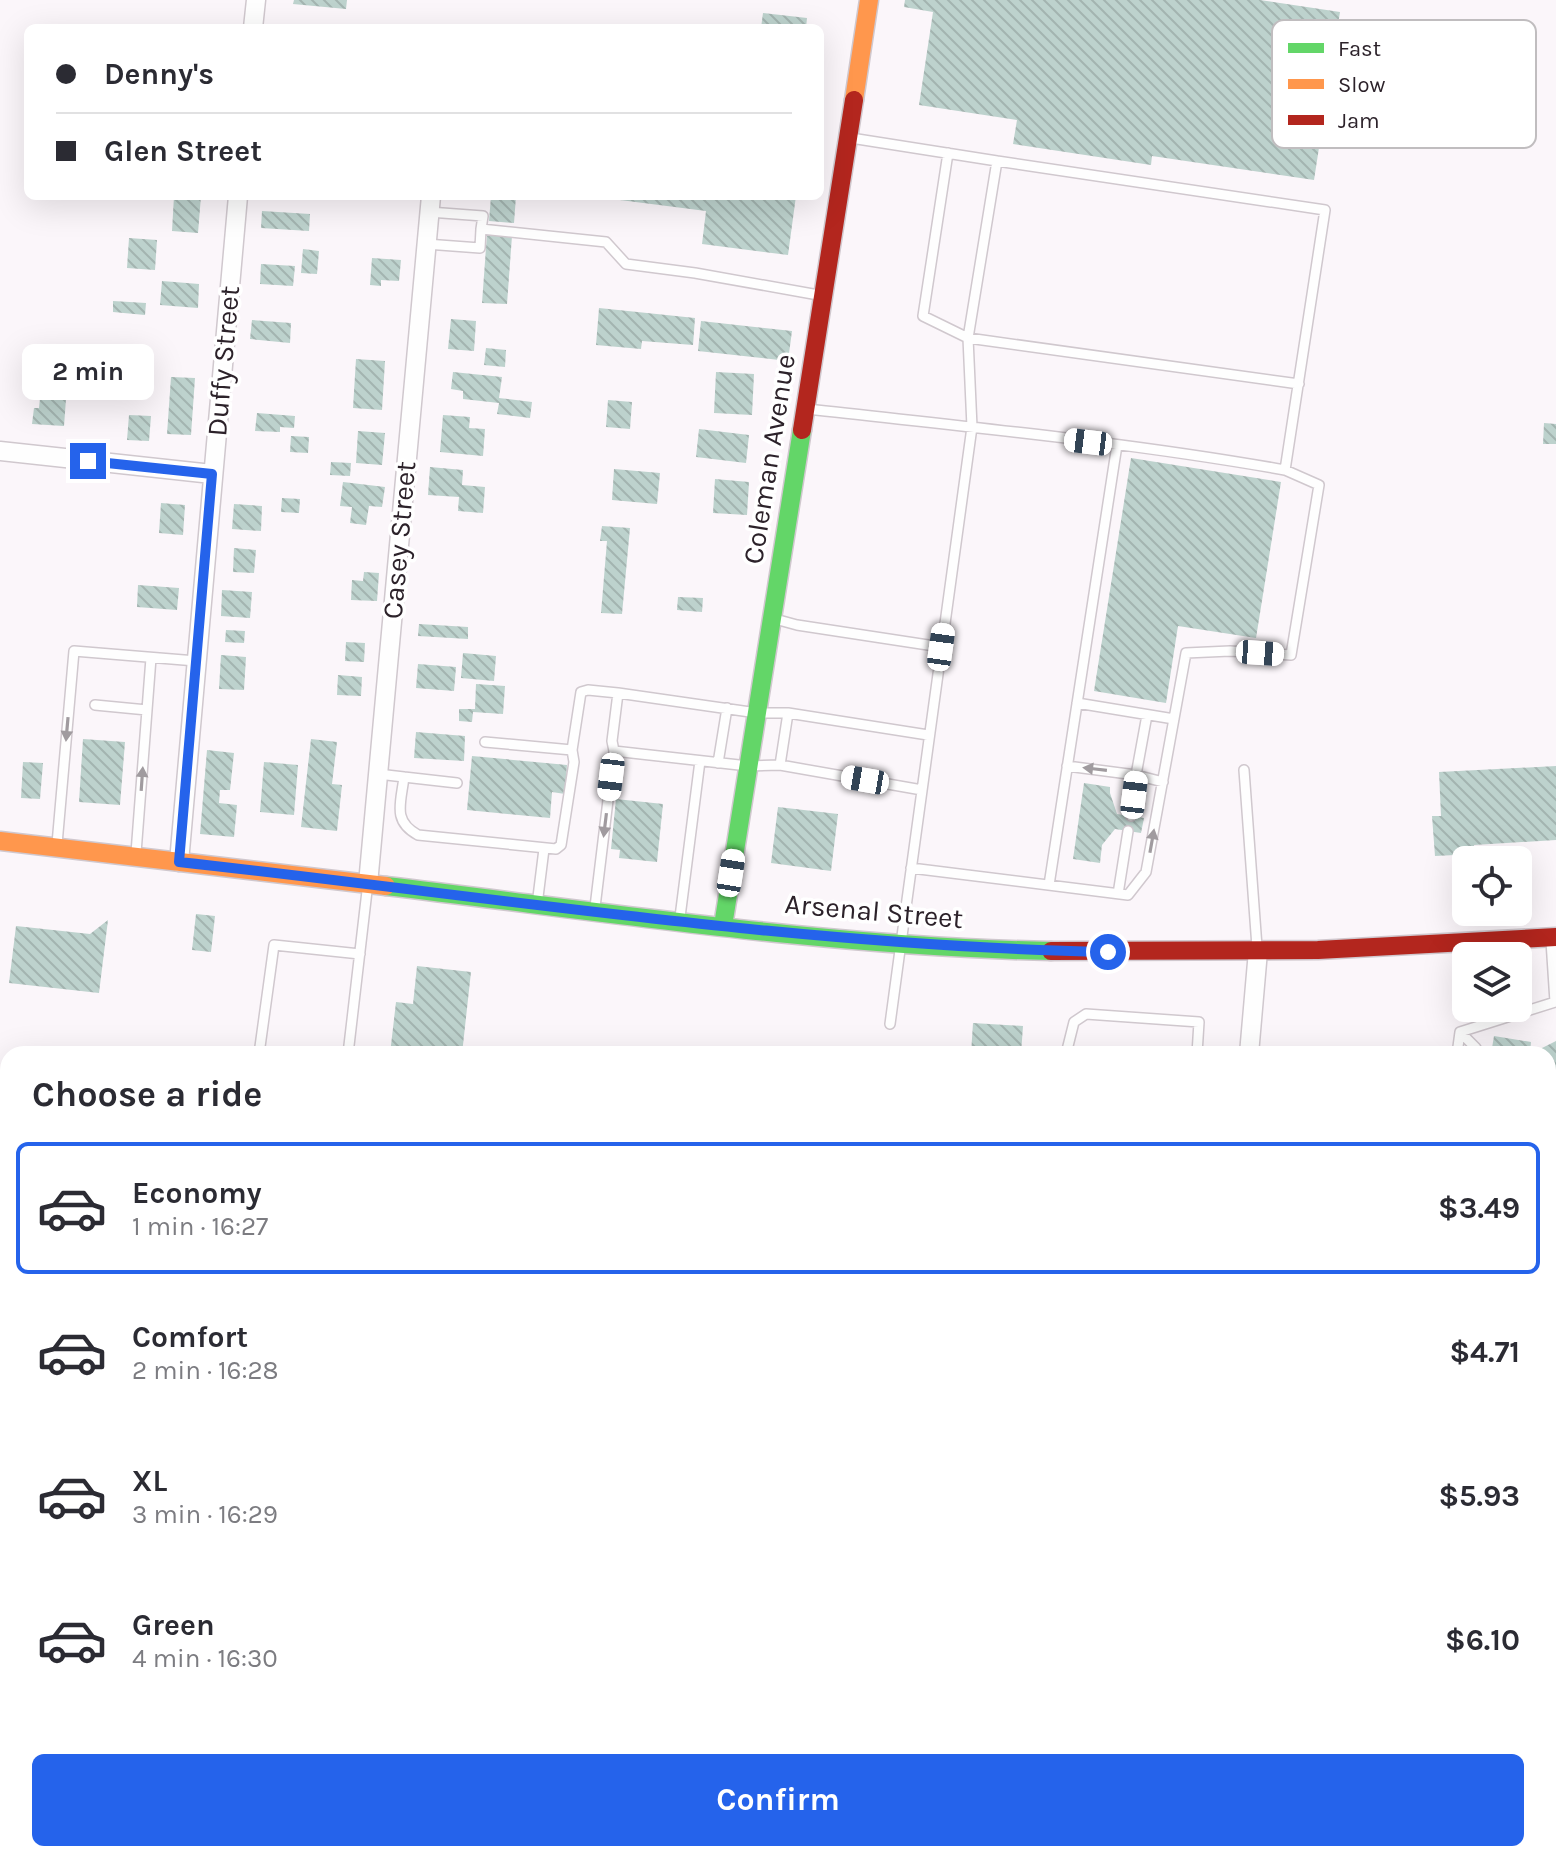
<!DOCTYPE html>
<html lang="en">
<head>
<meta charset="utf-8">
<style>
	:root { --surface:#fff; --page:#f2f2f3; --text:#2b2b33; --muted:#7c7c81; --line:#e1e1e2; --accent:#2563eb }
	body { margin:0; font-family:Karla,sans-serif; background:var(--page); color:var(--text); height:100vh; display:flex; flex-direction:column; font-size:30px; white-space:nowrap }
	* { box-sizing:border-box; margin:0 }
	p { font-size:26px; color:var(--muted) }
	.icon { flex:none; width:44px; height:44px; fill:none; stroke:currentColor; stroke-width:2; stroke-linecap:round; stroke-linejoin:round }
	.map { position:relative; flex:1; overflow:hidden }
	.drawer { position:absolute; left:0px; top:1046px; width:1556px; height:816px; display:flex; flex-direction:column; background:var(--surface); border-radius:24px 24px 0 0; box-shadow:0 8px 32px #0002 }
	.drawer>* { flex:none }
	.top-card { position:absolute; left:24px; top:24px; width:800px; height:176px; border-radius:12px; box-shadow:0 8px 32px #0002; display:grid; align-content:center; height:176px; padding:0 32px; background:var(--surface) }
	.buttons { position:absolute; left:1452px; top:846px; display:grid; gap:16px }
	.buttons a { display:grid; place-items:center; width:80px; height:80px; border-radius:12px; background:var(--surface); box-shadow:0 8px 32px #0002; font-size:40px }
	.end { position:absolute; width:36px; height:36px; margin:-18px; border:10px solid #2563eb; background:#fff; box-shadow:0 0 0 4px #fff }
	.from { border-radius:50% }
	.bubble { position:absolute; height:56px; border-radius:12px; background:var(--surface); box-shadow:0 8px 32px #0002; font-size:26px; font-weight:700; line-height:56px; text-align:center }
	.car { position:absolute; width:24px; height:48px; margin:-24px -12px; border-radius:10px; box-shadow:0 0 6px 2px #0007; background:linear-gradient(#fff 24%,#345 0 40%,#fff 0 76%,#345 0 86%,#fff 0) }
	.top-card b { display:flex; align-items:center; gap:28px; height:76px; font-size:30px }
	.top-card b+b { border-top:2px solid var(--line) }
	.top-card i { width:20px; height:20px; background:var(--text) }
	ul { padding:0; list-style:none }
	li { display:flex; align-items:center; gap:24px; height:132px; margin:0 16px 12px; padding:0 16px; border:4px solid transparent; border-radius:12px }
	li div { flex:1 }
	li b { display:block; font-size:30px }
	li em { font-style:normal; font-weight:700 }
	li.selected { border-color:var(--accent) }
	li>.icon { width:72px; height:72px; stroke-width:1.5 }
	h2 { padding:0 32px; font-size:36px; line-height:96px }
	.primary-button { display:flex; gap:16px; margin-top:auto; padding:16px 32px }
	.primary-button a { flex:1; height:92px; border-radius:12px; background:var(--accent); color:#fff; font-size:32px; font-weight:700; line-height:92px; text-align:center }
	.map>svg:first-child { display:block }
	.building { fill:url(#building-back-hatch) }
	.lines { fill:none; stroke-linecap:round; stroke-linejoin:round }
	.lane-casing { stroke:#d0c8ce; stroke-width:12 }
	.street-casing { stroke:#d0c8ce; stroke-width:21 }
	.fast-casing { stroke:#d0c8ce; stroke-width:21 }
	.slow-casing { stroke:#d0c8ce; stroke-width:21 }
	.jam-casing { stroke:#d0c8ce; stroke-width:21 }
	.lane { stroke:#fefefe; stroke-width:9 }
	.street { stroke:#fefefe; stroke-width:18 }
	.fast { stroke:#63d668; stroke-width:18 }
	.slow { stroke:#ff974d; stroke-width:18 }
	.jam { stroke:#b3261e; stroke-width:18 }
	.oneway { fill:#a09b9f }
	.route { stroke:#2563eb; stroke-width:10 }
	.labels { text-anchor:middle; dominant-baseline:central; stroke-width:7; stroke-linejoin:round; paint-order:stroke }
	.street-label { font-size:28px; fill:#2c222a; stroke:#fff }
	.key { fill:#fff; stroke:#c0bdbf; stroke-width:2 }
	.key-label { font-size:22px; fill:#2c222a }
</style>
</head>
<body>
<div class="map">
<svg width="1556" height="1862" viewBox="0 0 1556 1862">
	<defs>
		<pattern id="building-back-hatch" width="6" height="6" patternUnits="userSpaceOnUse" patternTransform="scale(2)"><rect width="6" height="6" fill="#bdd2cd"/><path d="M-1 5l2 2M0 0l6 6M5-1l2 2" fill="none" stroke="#a3b4b0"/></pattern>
	</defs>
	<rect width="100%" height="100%" fill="#fbf6fa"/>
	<!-- building -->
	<path class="building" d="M294,0H347L346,9L293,4Z
		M905,0H1260L1340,12L1314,180L1152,156L1151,165L1013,144L1017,120L919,105L933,12L904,7Z
		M763,13L807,18L806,28H761Z
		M174,196H201L198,233L172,231Z
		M491,196H516L514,223L489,221Z
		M621,196H796L788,255L702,244L706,211L620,200Z
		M262,211L310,214L309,231L261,228Z
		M487,234L512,236L507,304L482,303Z
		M129,238L157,240L155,270L127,268Z
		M303,249L319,251L317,274L301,273Z
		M372,258L401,260L399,281L381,280V286L370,285Z
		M261,264L295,266L293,286L260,284Z
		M162,281L199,284L198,308L160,305Z
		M113,301L146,303L145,315L113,312Z
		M599,308L695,318L693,345L642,341L641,349L596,345Z
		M451,319L476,321L474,351L448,349Z
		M252,320L291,323L290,343L250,339Z
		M701,321L792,331L788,361L698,351Z
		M486,348L506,350L505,367L484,365Z
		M356,359L385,361L382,410L353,408Z
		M453,372L502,377L499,398L532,402L530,418L497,414L499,403L463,399V391L451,389Z
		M716,372L754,374L752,415L714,413Z
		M171,377L195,378L191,435L167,434Z
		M40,398L66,399L64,426L32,424L34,408H39Z
		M608,400L632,402L630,429L606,427Z
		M257,413L295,416L294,428L280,427V432L255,431Z
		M129,415L151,416L149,441L127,440Z
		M443,415L470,417L469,428L485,429L483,456L440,452Z
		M1544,423L1556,424V444H1543Z
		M699,429L749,435L746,463L696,457Z
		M358,431L385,433L382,465L356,463Z
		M291,436L309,437L308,453L290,452Z
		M1131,458L1281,482L1256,638L1178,626L1166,703L1094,691Z
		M331,462L351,463L350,476L330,475Z
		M430,467L463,470L462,485L485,487L483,513L458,511L459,497L428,495Z
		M614,469L660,473L657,504L612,500Z
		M715,479L749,482L747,515L713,513Z
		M343,482L385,487L382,507L369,506L366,525L350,523L352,507L340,506Z
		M282,498L300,499L299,513L281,512Z
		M161,503L185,505L183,535L159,533Z
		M234,504L262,506L261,531L232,529Z
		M602,526L630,528L622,614L601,613L607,541H600Z
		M234,548L256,550L254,573L233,572Z
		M364,572L379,573L377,601L351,600L352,580L363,581Z
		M138,585L179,588L177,610L137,607Z
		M222,590L252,592L250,618L221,616Z
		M678,597L703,598L702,612L677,610Z
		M419,624L468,627V639L418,636Z
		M226,630L245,631L244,643L225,642Z
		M346,642L365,643L364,662L345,661Z
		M463,653L496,656L494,681L461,678Z
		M221,655L246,657L244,690L219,689Z
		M418,664L456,667L454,691L416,688Z
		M338,675L362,677L361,696L337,695Z
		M476,684L505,686L503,714L473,712L472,722L459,721V709H475Z
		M416,732L465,736L464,761L414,758Z
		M83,739L125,742L120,805L79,802Z
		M311,739L337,742L332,784L342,785L337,831L301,827Z
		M207,750L234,753L230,790H220L219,803L237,805L234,837L200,834Z
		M472,756L567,765L565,794L552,792L550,818L467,810Z
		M23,762L43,763L40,799L21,798Z
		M264,762L298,765L294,815L260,812Z
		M1556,766V840L1474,845L1475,854L1435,856L1432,816H1441L1439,772Z
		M1084,783L1110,787V793L1117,814L1144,818L1141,833L1115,829L1102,845L1100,863L1073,859Z
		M616,799L663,804L657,862L619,858L620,850L611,849Z
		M778,807L838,814L831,871L771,863Z
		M196,914L215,916L211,952L192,950Z
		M108,920L99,993L9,983L16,926L90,934Z
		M417,966L471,972L462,1054H390L396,1002L413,1004Z
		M973,1023L1023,1026L1021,1054H971Z
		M1494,1036L1531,1042L1530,1054H1491Z
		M1556,1041V1078L1548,1083V1054H1530Z
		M1548,1297L1556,1313L1548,1320L1556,1326V1369L1548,1367Z
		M536,1854H619L618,1862H551L535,1860Z"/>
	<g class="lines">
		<!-- lane casing -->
		<g class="lane-casing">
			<path id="lane" d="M851,138L997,161L968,338L972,427L902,936
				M948,153L923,316L968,338L1299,384
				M429,212L483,216L481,229
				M426,244L480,248L481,229L606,242L626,264L695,273L824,296
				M808,409C967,427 1128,442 1285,470L1325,210L997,161
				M775,619L797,625L941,647
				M1077,703L1174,719
				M95,705L147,710
				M1147,715L1136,775L1163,782
				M485,742L572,750L581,692L588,690L618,693
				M614,751L612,741L618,693L757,713H788
				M718,763L727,708
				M1067,766L1136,775L1131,816
				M1244,770L1257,947
				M378,774L404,777C401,803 392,821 418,835L556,849L561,845L574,762L572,750
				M404,777L457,783
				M922,790L780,765L788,713L928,735
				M57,844L74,651L196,661
				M136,853L151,658
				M911,868L1128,895L1146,872L1186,653L1230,651L1291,655L1319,485L1285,470
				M1049,885L1117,445
				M1118,894L1128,831
				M538,897L544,849
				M595,907L614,751L748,766L780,765
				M680,917L700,761
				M890,1024L900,950
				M1460,1032L1476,1048V1054
				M259,1054L274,945L360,954
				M348,1054L367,891
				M1066,1054L1074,1022L1086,1014L1199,1022L1197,1054
				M1457,1054L1460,1032L1555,1002L1551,941
				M1548,1394L1556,1396
				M1548,1490L1556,1493
				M1548,1670L1556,1576
				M1112,1854L1154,1859L1174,1854"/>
		</g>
		<!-- street casing -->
		<g class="street-casing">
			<path id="street" d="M253,28L256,0
				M0,451L212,474
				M179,862L238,196
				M368,884L431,196
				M1249,1054L1258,951
				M644,1862L645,1854
				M1233,1862L1234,1854"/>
		</g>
		<!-- fast casing -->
		<g class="fast-casing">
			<path id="fast" d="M386,886C606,912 831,947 1051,951
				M723,926L802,430"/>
		</g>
		<!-- slow casing -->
		<g class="slow-casing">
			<path id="slow" d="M854,100L869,0
				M0,841L386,886"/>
		</g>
		<!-- jam casing -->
		<g class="jam-casing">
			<path id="jam" d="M802,430L854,100
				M1051,951L1318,950L1556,937"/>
		</g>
		<!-- lane -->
		<use href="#lane" class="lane"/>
		<!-- street -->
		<use href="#street" class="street"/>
		<!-- fast -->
		<use href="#fast" class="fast"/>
		<!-- slow -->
		<use href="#slow" class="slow"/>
		<!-- jam -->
		<use href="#jam" class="jam"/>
	</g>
	<!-- one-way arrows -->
	<defs><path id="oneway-solid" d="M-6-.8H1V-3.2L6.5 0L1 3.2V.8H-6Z" transform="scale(2)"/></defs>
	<g class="oneway">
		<use href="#oneway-solid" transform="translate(67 729) rotate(95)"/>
		<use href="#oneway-solid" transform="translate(1095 769) rotate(-173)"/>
		<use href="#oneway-solid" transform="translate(142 779) rotate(-86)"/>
		<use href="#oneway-solid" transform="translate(605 825) rotate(97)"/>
		<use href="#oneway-solid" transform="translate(1152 841) rotate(-80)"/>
	</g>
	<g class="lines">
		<!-- route -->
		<path class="route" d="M88,461L212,474L179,862C488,896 796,946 1108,952"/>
	</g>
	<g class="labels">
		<!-- street labels -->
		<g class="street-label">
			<text transform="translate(223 361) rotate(-85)">Duffy Street</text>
			<text transform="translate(769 459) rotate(-81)">Coleman Avenue</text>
			<text transform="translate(399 540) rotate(-85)">Casey Street</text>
			<text transform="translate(874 911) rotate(5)">Arsenal Street</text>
		</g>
	</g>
	<!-- legend -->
	<rect x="1272" y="20" width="264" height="128" rx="12" class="key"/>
	<rect x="1288" y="43" width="36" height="10" fill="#63d668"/>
	<rect x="1288" y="79" width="36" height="10" fill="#ff974d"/>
	<rect x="1288" y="115" width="36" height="10" fill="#b3261e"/>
	<g class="key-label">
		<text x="1338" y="56">Fast</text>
		<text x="1338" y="92">Slow</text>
		<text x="1338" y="128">Jam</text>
	</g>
</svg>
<div class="buttons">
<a><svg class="icon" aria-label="locate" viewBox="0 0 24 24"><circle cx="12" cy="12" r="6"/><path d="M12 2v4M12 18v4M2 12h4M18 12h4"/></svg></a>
<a><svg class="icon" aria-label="layers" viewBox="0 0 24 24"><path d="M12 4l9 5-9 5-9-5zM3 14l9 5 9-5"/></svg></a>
</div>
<i class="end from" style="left:1108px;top:952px"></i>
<i class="end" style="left:88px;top:461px"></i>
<div class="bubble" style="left:22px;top:344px;width:132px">2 min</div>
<i class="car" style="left:1088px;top:442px;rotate:277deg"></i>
<i class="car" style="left:941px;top:647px;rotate:8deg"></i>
<i class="car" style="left:1260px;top:653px;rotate:94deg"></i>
<i class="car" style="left:611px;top:777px;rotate:187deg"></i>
<i class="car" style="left:865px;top:780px;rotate:280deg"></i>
<i class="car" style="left:1134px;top:795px;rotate:7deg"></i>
<i class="car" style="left:731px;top:873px;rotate:9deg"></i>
<div class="top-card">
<b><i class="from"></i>Denny's</b>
<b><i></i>Glen Street</b>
</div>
<section class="drawer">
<h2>Choose a ride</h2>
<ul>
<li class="selected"><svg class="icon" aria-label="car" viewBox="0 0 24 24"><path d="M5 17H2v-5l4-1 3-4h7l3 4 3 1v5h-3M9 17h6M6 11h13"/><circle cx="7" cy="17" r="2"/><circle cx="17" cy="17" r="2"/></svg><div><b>Economy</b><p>1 min · 16:27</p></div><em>$3.49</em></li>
<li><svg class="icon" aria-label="car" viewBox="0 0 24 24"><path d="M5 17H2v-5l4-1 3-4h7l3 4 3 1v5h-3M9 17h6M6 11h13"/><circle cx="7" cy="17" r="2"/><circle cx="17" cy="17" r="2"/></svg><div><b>Comfort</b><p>2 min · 16:28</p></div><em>$4.71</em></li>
<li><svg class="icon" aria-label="car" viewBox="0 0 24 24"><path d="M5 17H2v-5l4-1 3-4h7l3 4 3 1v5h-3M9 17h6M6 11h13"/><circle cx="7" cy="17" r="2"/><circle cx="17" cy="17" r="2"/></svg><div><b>XL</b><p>3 min · 16:29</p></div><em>$5.93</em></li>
<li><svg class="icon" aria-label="car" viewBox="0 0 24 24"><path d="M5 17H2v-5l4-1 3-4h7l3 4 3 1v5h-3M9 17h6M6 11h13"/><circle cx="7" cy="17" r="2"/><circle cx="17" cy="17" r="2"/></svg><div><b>Green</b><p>4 min · 16:30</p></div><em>$6.10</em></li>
</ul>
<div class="primary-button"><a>Confirm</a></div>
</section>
</div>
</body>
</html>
